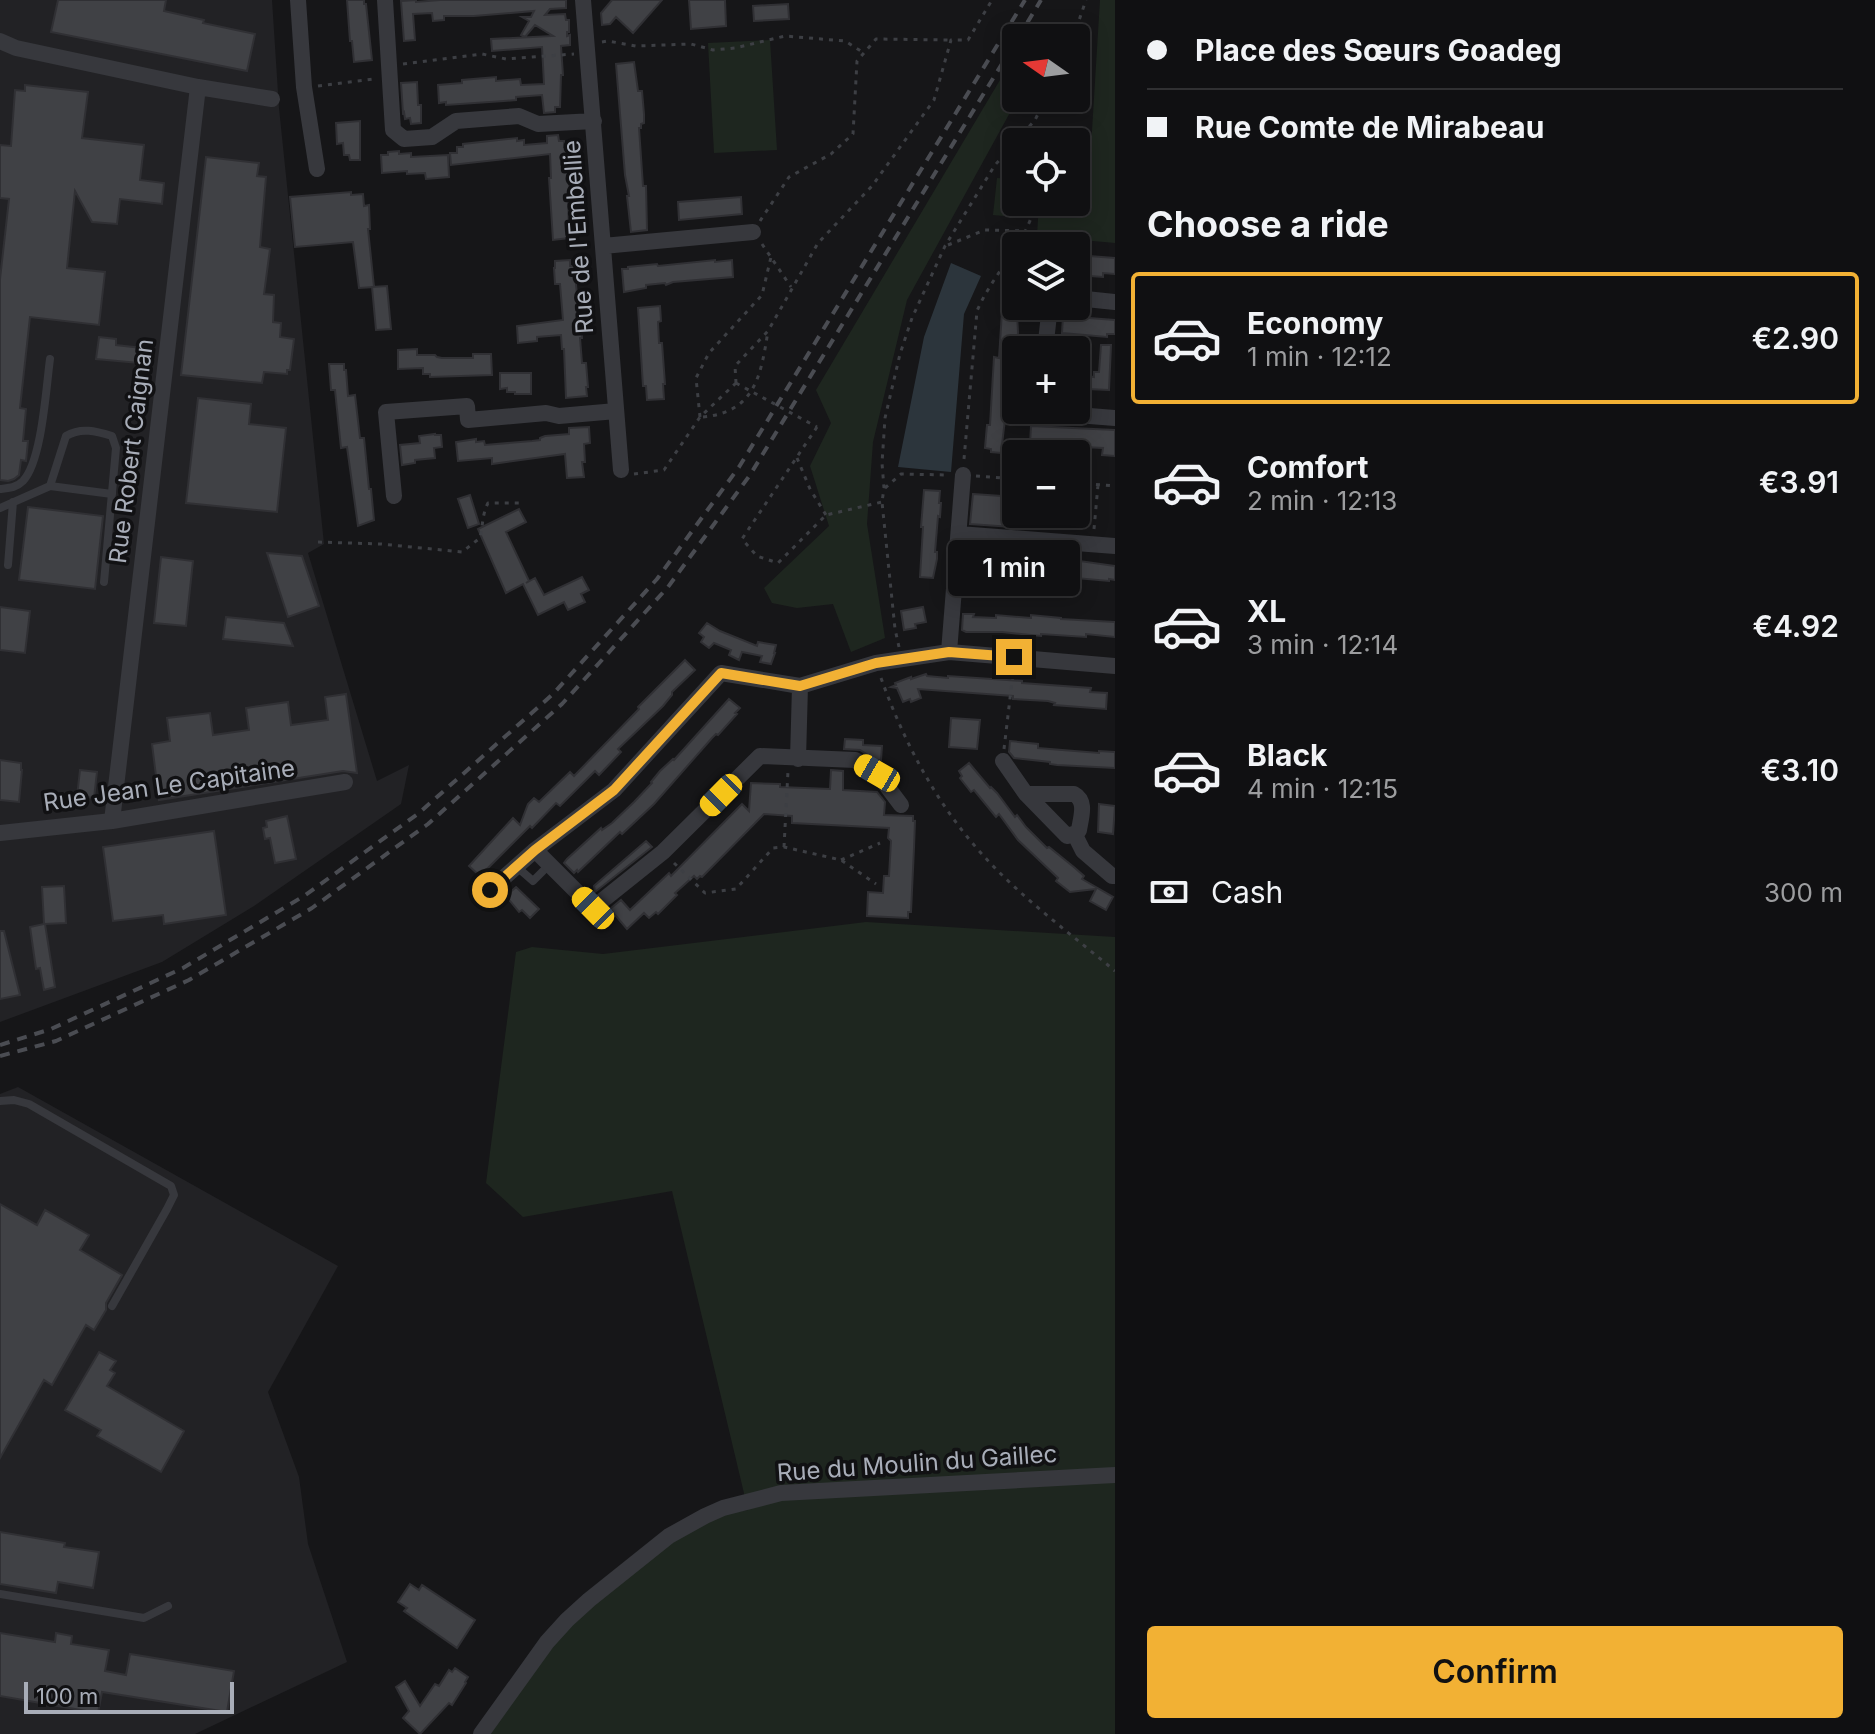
<!DOCTYPE html>
<html lang="en">
<head>
<meta charset="utf-8">
<style>
	:root { --surface:#101012; --page:#19191b; --text:#f1f3f6; --muted:#9c9d9f; --line:#303032; --accent:#f2b134 }
	body { margin:0; font-family:Inter,sans-serif; background:var(--page); color:var(--text); height:100vh; display:flex; flex-direction:column; font-size:30px; white-space:nowrap }
	* { box-sizing:border-box; margin:0 }
	p { font-size:26px; color:var(--muted) }
	.icon { flex:none; width:44px; height:44px; fill:none; stroke:currentColor; stroke-width:2; stroke-linecap:round; stroke-linejoin:round }
	.map { position:relative; flex:1; overflow:hidden }
	.sheet { display:flex; flex-direction:column; background:var(--surface); width:760px }
	.sheet>* { flex:none }
	.top-card { display:grid; align-content:center; height:176px; padding:0 32px; background:var(--surface) }
	.needle { width:52px; rotate:284deg }
	.tools { position:absolute; left:1002px; top:24px; display:grid; gap:16px }
	.tools a { display:grid; place-items:center; width:88px; height:88px; border-radius:8px; background:var(--surface); box-shadow:0 4px 20px #0003,0 0 0 2px var(--line); font-size:40px }
	.scale { position:absolute; left:24px; bottom:20px; width:210px; box-sizing:border-box; padding-left:8px; border:4px solid #a8adb8; border-top:0; font-size:22px; line-height:28px; white-space:nowrap; color:#a8adb8; -webkit-text-stroke:6px #111113; paint-order:stroke }
	.end { position:absolute; width:36px; height:36px; margin:-18px; border:10px solid #f2b134; background:#111; box-shadow:0 0 0 4px #111 }
	.from { border-radius:50% }
	.bubble { position:absolute; height:56px; border-radius:8px; background:var(--surface); box-shadow:0 4px 20px #0003,0 0 0 2px var(--line); font-size:26px; font-weight:600; line-height:56px; text-align:center }
	.car { position:absolute; width:24px; height:48px; margin:-24px -12px; border-radius:10px; box-shadow:0 0 6px 2px #0007; background:linear-gradient(#f5c518 24%,#345 0 40%,#f5c518 0 76%,#345 0 86%,#f5c518 0) }
	.top-card b { display:flex; align-items:center; gap:28px; height:76px; font-size:30px }
	.top-card b+b { border-top:2px solid var(--line) }
	.top-card i { width:20px; height:20px; background:var(--text) }
	ul { padding:0; list-style:none }
	li { display:flex; align-items:center; gap:24px; height:132px; margin:0 16px 12px; padding:0 16px; border:4px solid transparent; border-radius:8px }
	li div { flex:1 }
	li b { display:block; font-size:30px }
	li em { font-style:normal; font-weight:600 }
	li.selected { border-color:var(--accent) }
	li>.icon { width:72px; height:72px; stroke-width:1.5 }
	h2 { padding:0 32px; font-size:36px; line-height:96px }
	.pay { display:flex; align-items:center; gap:20px; height:88px; padding:0 32px; font-size:30px }
	.pay p { margin-inline-start:auto }
	.button { display:flex; gap:16px; margin-top:auto; padding:16px 32px }
	.button a { flex:1; height:92px; border-radius:8px; background:var(--accent); color:#111; font-size:32px; font-weight:600; line-height:92px; text-align:center }
	main { display:flex; flex:1; min-height:0 }
	.map>svg:first-child { display:block }
	.built { fill:#222225 }
	.green { fill:#1e261f }
	.water { fill:#2c353c }
	.building { fill:#404145; stroke:#303034; stroke-width:2 }
	.lines { fill:none; stroke-linecap:round; stroke-linejoin:round }
	.path { stroke:#3d3f44; stroke-width:3; stroke-dasharray:4 6; stroke-linecap:butt }
	.service { stroke:#37383d; stroke-width:8 }
	.minor { stroke:#37383d; stroke-width:16 }
	.rail { stroke:#4a4c52; stroke-width:4; stroke-dasharray:10 8; stroke-linecap:butt }
	.path-bridge { stroke:#3d3f44; stroke-width:3; stroke-dasharray:4 6; stroke-linecap:butt }
	.route { stroke:#f2b134; stroke-width:10 }
	.labels { text-anchor:middle; dominant-baseline:central; stroke-width:7; stroke-linejoin:round; paint-order:stroke }
	.street-label { font-size:24px; fill:#a8adb8; stroke:#111113 }
</style>
</head>
<body>
<main>
<div class="map">
<svg width="1115" height="1734" viewBox="0 0 1115 1734">
	<rect width="100%" height="100%" fill="#161618"/>
	<!-- built -->
	<path class="built" d="M0,0H272L279,108L324,544L308,553L377,781L409,765L401,804L254,906L162,962L0,1022Z
		M18,1087L338,1266L268,1392L299,1477L308,1544L347,1662L195,1734H0V1094Z"/>
	<!-- green -->
	<path class="green" d="M1100,0H1115V243L1037,236L1039,202H1076V146L1091,147Z
		M770,40L777,150L714,153L708,43Z
		M1016,53V98H1018L907,300L873,442L867,524L885,638L851,652L833,604L797,608L772,603L764,588L829,526L810,466L831,423L816,390Z
		M997,178L1016,179V202H1027L1026,218L993,215Z
		M866,922L1115,937V1734H490L536,1667L571,1624L673,1541L709,1521L728,1513L748,1510L672,1191L523,1217L486,1183L516,952L532,947L603,954Z"/>
	<!-- water -->
	<path class="water" d="M951,263L981,276L964,314L951,472L898,467L924,337Z"/>
	<!-- building -->
	<path class="building" d="M58,0H166L164,11L204,20L203,23L255,34L247,71L51,32Z
		M347,0H364V4H366L372,60L354,62L352,41H350Z
		M416,0V2L440,0H566V8L550,9L545,15L565,14L566,20H569V32H567V36L570,35V45L561,46L563,75H561L560,107H555V112L544,113L542,95L516,97V100L504,101L446,105V102L439,103L438,85L462,83V80L496,77V81L520,79L521,85L544,84L542,47L492,51L491,39L553,36L535,25L525,37L521,35L529,21L522,17H531L534,11L474,16H444V20L433,21L432,13L413,14L415,40L404,41L401,1Z
		M612,0H662L633,33L616,17L610,24L602,25L601,13Z
		M689,0H725L726,26L691,29Z
		M788,4L789,19L754,21L753,6Z
		M634,62L638,91H642L644,114V123L641,124V128H639L643,186H646L647,230L631,232L627,196H629L625,175L616,64Z
		M417,82L418,105H421V123L411,124L410,118L405,119L404,112L403,113L401,83Z
		M25,85L88,92L82,138L144,145L140,180L164,183L162,204L120,199L117,224L92,222L75,191L67,268L105,272L99,325L30,317L20,408L26,409L23,441H28L26,461L21,460L19,475L14,479L8,481L0,480V279L9,199L0,198V145L11,146L15,90L25,91Z
		M360,121V160H350L349,155H344L343,143L337,144L336,123Z
		M558,135L559,141H564V147H567L568,158H570L569,195H568L569,238L553,240L549,178H551L550,154L451,165L450,153H457V147H463V144L517,138V141L524,140V145L547,143V136Z
		M399,151V154L411,153V157L448,155L449,177L426,179L425,173L407,174V171L382,173L381,155H388V152Z
		M206,157L259,163L257,176L266,177L260,247L270,249L264,294L274,295L273,322L281,323L280,337L294,339L290,370H287V374L264,372L262,383L181,375Z
		M351,192V195L363,194L364,206L369,205L370,229H368L374,287L359,288L353,242L295,247L290,197Z
		M741,197L742,214L679,220L678,202Z
		M1076,255L1115,258V274L1103,273V277L1076,275Z
		M570,260V266H574L577,294H580L582,338H580L582,363H586L588,387H586L587,396L566,398L564,349H562L561,335L537,337V341L518,343L517,326L563,320L560,284H555L554,268H555V261Z
		M715,260V262L732,260L733,277L673,282L666,285L665,283L646,285V288L624,292L622,269H628V267L657,264L658,266Z
		M387,286L391,329L376,330L372,287Z
		M1003,296L1016,297L1018,332L1014,399H1011L1010,411H1006L1001,453L991,452V449L985,448L987,425H990L994,357L999,358Z
		M660,306L661,321L658,322L659,343H662L665,384H663L664,399L647,400L646,386H643L638,308Z
		M1063,316L1115,320V334H1107V337L1062,333Z
		M99,337L116,339V345L151,349L150,364L96,359Z
		M1101,345H1111L1109,390L1087,389V376L1094,377V372H1099Z
		M417,349V355H435L437,357L442,358H473V354H491L492,375L430,377V374H423V368L398,369V350Z
		M329,364H344V370H346L348,396L355,395L360,438H364L369,489H371L374,520L358,526L347,447L341,448L335,390H331Z
		M500,373H531V394H515V392H507V388L500,389Z
		M198,398L251,404L249,424L286,428L277,512L186,503Z
		M1031,426L1115,430V456L1102,455L1103,448L1083,447V445L1030,444Z
		M589,427L590,443L584,444L585,462H582L584,477L567,478L565,454L492,464V458L458,461L456,442L476,439V442L484,441L485,445L532,441L540,440V438L545,436L569,434V428Z
		M435,434V435H441L442,447L434,448L435,458L415,460V463L402,465L400,445L420,443L419,436Z
		M924,490L940,491L939,503H941L940,517L938,516L935,552H937V559L933,578L920,577L923,527H921Z
		M973,494L1016,497V511H1014L1012,527L970,524Z
		M470,495L479,524L468,528L458,499Z
		M28,507L103,516L95,589L19,580Z
		M519,509L526,522L506,532L529,581L526,583L535,578L544,595L582,577L589,590L581,594L585,602L568,610L564,602L538,615L523,584L506,593L478,529Z
		M1038,514H1076L1074,528L1037,525Z
		M1032,551L1072,554V560L1115,566V580L1109,579V581L1019,573V575L982,572L983,570L967,569L968,555L995,557L996,555L1032,559Z
		M267,553L302,556L319,606L288,617Z
		M161,557L193,561L186,626L154,623Z
		M0,607L30,611L25,653L0,650Z
		M923,607L926,622L915,624L916,628L904,630L901,611Z
		M963,614H974L973,617L996,618V615L1031,618V615L1061,618V619L1115,622V637L1086,634V637L1041,634V636L1002,632H966L962,630Z
		M226,617L284,623L293,646L223,639Z
		M707,623L720,631L757,646L758,642L776,645L774,653H775L771,664L760,662L762,656L742,652L739,660L729,655L731,650L714,643L709,648L701,642L704,637L699,633Z
		M685,660L695,670L672,692V695L663,706L618,749L621,752L599,775L595,771L560,806L556,803L532,828L530,826L480,876L469,866L513,818L520,825L528,804L534,798L539,802L570,772L574,776L639,709L638,707Z
		M926,674L927,676L948,678V676L1022,681V683L1091,688L1090,692L1107,693L1106,709L1054,705L1055,703L1048,701L1013,699V696L918,689L921,698L911,702L910,699L903,702L897,688L891,687L896,685L895,683L911,677V679Z
		M346,694L357,773L343,771L159,800L152,744L170,741L167,718L210,713L213,735L249,730L246,708L288,702L291,725L328,720L325,697Z
		M729,699L740,708L735,713L737,714L718,735L716,734L712,738L654,804L622,834L620,832L578,872L577,870L574,873L564,863L567,859L601,828L602,830L612,823L634,802L652,783L651,782L660,771L673,759L674,760Z
		M951,718L980,720L977,749L949,747Z
		M845,739L863,740V745L882,746L881,760H876L860,750L844,749Z
		M1010,741L1038,744V748L1099,753V751L1115,752V768L1057,765L1050,764V762L1014,758L1009,752Z
		M0,760L21,763V770H22L19,802L0,800Z
		M969,763L990,788L991,787L997,793L1015,817L1017,815L1026,827L1047,848L1049,847L1075,868L1084,876L1082,879L1113,897L1106,910L1090,901L1096,889L1070,892L1056,881L1058,878L1018,840L999,814L996,817L974,790L971,792L960,778L962,776L959,771Z
		M80,770L97,772L94,798L77,796Z
		M831,770L843,771V790L877,792L885,802L884,815L913,816V821H915L914,848L911,912H908V918L867,916L868,892L883,893L884,876H889L891,841L888,838L889,828L792,823V816L764,814L702,877L700,876L697,879L694,876L675,893L677,895L658,914L656,912L649,918L644,913L627,929L610,909L621,900L630,910L669,873L671,876L742,804L749,811L751,783L780,784V787L830,789Z
		M1099,804L1115,806L1113,834L1098,832Z
		M287,816L296,859L275,863L270,838L265,839L263,828L267,827L266,821Z
		M214,831L226,915L164,924L163,915L113,921L103,847Z
		M646,841L652,847L595,892L594,886Z
		M64,886L66,923L45,924L55,987L44,990L40,968L36,969L30,927L44,924L42,887Z
		M516,887L539,909L530,918L522,910L519,912L506,896Z
		M0,931H4L20,995L0,999Z
		M0,1204L37,1225L45,1210L89,1235L80,1250L122,1275L106,1303V1310L94,1330L86,1325L52,1385L44,1380L0,1458Z
		M99,1352L116,1361L110,1370L115,1373L107,1386L184,1431L161,1472L97,1436L101,1430L65,1410Z
		M0,1532L65,1543L64,1547L99,1552L93,1588L58,1582L56,1593L0,1584Z
		M410,1584L419,1590L422,1585L475,1620L457,1648L404,1611L407,1608L398,1602Z
		M0,1633L55,1642L56,1633L72,1636L71,1644L109,1650L105,1671L126,1675L130,1654L234,1671L227,1712L102,1692L98,1713L0,1696Z
		M455,1668L468,1677L465,1682L466,1683L452,1705L449,1703L420,1734L403,1718L409,1711L396,1687L405,1681L420,1706L435,1684L439,1686L449,1670L452,1672Z"/>
	<g class="lines">
		<!-- path -->
		<path class="path" d="M1073,38L1086,0
			M602,42L608,41L636,46L691,44L713,50L735,48L785,36L845,41L864,53
			M403,64L482,54L506,59L574,54
			M318,86L374,79
			M1027,142L1029,130
			M760,221L789,177L831,154L853,134L857,61L876,39L951,40
			M762,244L791,287
			M948,245L985,230L1026,231
			M736,383L735,366L768,331L818,243L872,186L934,100L951,40H968L992,0
			M736,383L745,388
			M700,417L696,378L709,353L762,295L771,257
			M703,417C756,412 761,374 768,331
			M817,427L742,539L757,556L778,563L826,515L882,502
			M797,458L810,489L826,515
			M964,459L977,311C993,273 1027,243 1036,202
			M634,474L664,470L700,417L736,383
			M976,476L1016,479
			M1076,483L1115,486
			M885,488L901,474L948,475
			M1094,529L1098,485
			M318,542L381,544L462,552L480,538C483,525 482,515 488,503H524
			M899,647L895,629L882,502L884,488L882,463L885,418L900,354L912,318L945,246L995,165L1035,120L1046,98
			M881,678C904,742 936,803 981,853C1019,896 1071,934 1115,971
			M1004,749L1013,673
			M784,847L788,771
			M841,860L880,843
			M674,863L705,893L736,889L773,848L784,847L841,860L876,884"/>
		<!-- service -->
		<path class="service" d="M50,486L112,494
			M0,489C9,488 16,488 23,481C42,461 46,388 50,359
			M0,508L50,486L66,436C81,427 96,431 112,436L116,448L104,582
			M8,565L13,502
			M517,867L533,881L550,864
			M0,1101L14,1100L29,1104L171,1186L174,1195L167,1209L112,1306
			M0,1594L144,1618L168,1606"/>
		<!-- minor -->
		<path class="minor" d="M298,0L304,87L317,169
			M385,0L393,130L404,139L432,137L456,121L519,116L538,124L594,121
			M583,0L621,470
			M0,41L16,48L198,87L272,99
			M603,246L753,232
			M1076,298L1115,302
			M1045,350L1050,306
			M1047,410L1052,413L1115,418
			M394,496L386,412L467,406L468,420L546,413L559,416L616,411
			M959,534L1115,546
			M949,652L963,475
			M798,759L800,686
			M1003,761L1026,794L1067,836L1077,833L1079,830C1081,817 1087,801 1074,794H1026
			M112,821L198,87
			M0,833L112,821L345,782
			M1075,835L1083,851L1112,876H1115
			M535,850L593,908L663,852L760,756L855,760L877,773L901,805
			M490,890L535,850L614,790L721,673L800,686L876,663L949,652L1115,666
			M481,1734L547,1642L567,1620L589,1600L669,1536L705,1516L723,1508L781,1493L1115,1475"/>
		<!-- rail -->
		<path class="rail" d="M1018,38L1041,0
			M0,1045L51,1029L183,968L304,896L419,813L553,694L657,579L739,467L1025,0
			M0,1056L56,1041L189,980L312,908L428,824L562,704L668,587L750,475L1016,41"/>
		<!-- path-bridge -->
		<path class="path-bridge" d="M745,388L817,427"/>
	</g>
	<g class="lines">
		<!-- route -->
		<path class="route" d="M490,890L535,850L614,790L721,673L800,686L876,663L949,652L1014,657"/>
	</g>
	<g class="labels">
		<!-- street labels -->
		<g class="street-label">
			<text transform="translate(578 237) rotate(-94)">Rue de l'Embellie</text>
			<text transform="translate(131 451) rotate(-83)">Rue Robert Caignan</text>
			<text transform="translate(169 785) rotate(-8)">Rue Jean Le Capitaine</text>
			<text transform="translate(917 1463) rotate(-4)">Rue du Moulin du Gaillec</text>
		</g>
	</g>
</svg>
<div class="tools">
<a><svg class="needle" viewBox="-14 -14 28 28"><path d="M0-13l5 13h-10z" fill="#e53935"/><path d="M0 13l5-13h-10z" fill="#9c9d9f"/></svg></a>
<a><svg class="icon" aria-label="locate" viewBox="0 0 24 24"><circle cx="12" cy="12" r="6"/><path d="M12 2v4M12 18v4M2 12h4M18 12h4"/></svg></a>
<a><svg class="icon" aria-label="layers" viewBox="0 0 24 24"><path d="M12 4l9 5-9 5-9-5zM3 14l9 5 9-5"/></svg></a>
<a>+</a>
<a>−</a>
</div>
<div class="scale">100 m</div>
<i class="end from" style="left:490px;top:890px"></i>
<i class="end" style="left:1014px;top:657px"></i>
<div class="bubble" style="left:948px;top:540px;width:132px">1 min</div>
<i class="car" style="left:877px;top:773px;rotate:300deg"></i>
<i class="car" style="left:721px;top:795px;rotate:225deg"></i>
<i class="car" style="left:593px;top:908px;rotate:315deg"></i>
</div>
<section class="sheet">
<div class="top-card">
<b><i class="from"></i>Place des Sœurs Goadeg</b>
<b><i></i>Rue Comte de Mirabeau</b>
</div>
<h2>Choose a ride</h2>
<ul>
<li class="selected"><svg class="icon" aria-label="car" viewBox="0 0 24 24"><path d="M5 17H2v-5l4-1 3-4h7l3 4 3 1v5h-3M9 17h6M6 11h13"/><circle cx="7" cy="17" r="2"/><circle cx="17" cy="17" r="2"/></svg><div><b>Economy</b><p>1 min · 12:12</p></div><em>€2.90</em></li>
<li><svg class="icon" aria-label="car" viewBox="0 0 24 24"><path d="M5 17H2v-5l4-1 3-4h7l3 4 3 1v5h-3M9 17h6M6 11h13"/><circle cx="7" cy="17" r="2"/><circle cx="17" cy="17" r="2"/></svg><div><b>Comfort</b><p>2 min · 12:13</p></div><em>€3.91</em></li>
<li><svg class="icon" aria-label="car" viewBox="0 0 24 24"><path d="M5 17H2v-5l4-1 3-4h7l3 4 3 1v5h-3M9 17h6M6 11h13"/><circle cx="7" cy="17" r="2"/><circle cx="17" cy="17" r="2"/></svg><div><b>XL</b><p>3 min · 12:14</p></div><em>€4.92</em></li>
<li><svg class="icon" aria-label="car" viewBox="0 0 24 24"><path d="M5 17H2v-5l4-1 3-4h7l3 4 3 1v5h-3M9 17h6M6 11h13"/><circle cx="7" cy="17" r="2"/><circle cx="17" cy="17" r="2"/></svg><div><b>Black</b><p>4 min · 12:15</p></div><em>€3.10</em></li>
</ul>
<div class="pay"><svg class="icon" aria-label="cash" viewBox="0 0 24 24"><path d="M3 7h18v10H3z"/><circle cx="12" cy="12" r="2"/></svg>Cash<p>300 m</p></div>
<div class="button"><a>Confirm</a></div>
</section>
</main>
</body>
</html>
